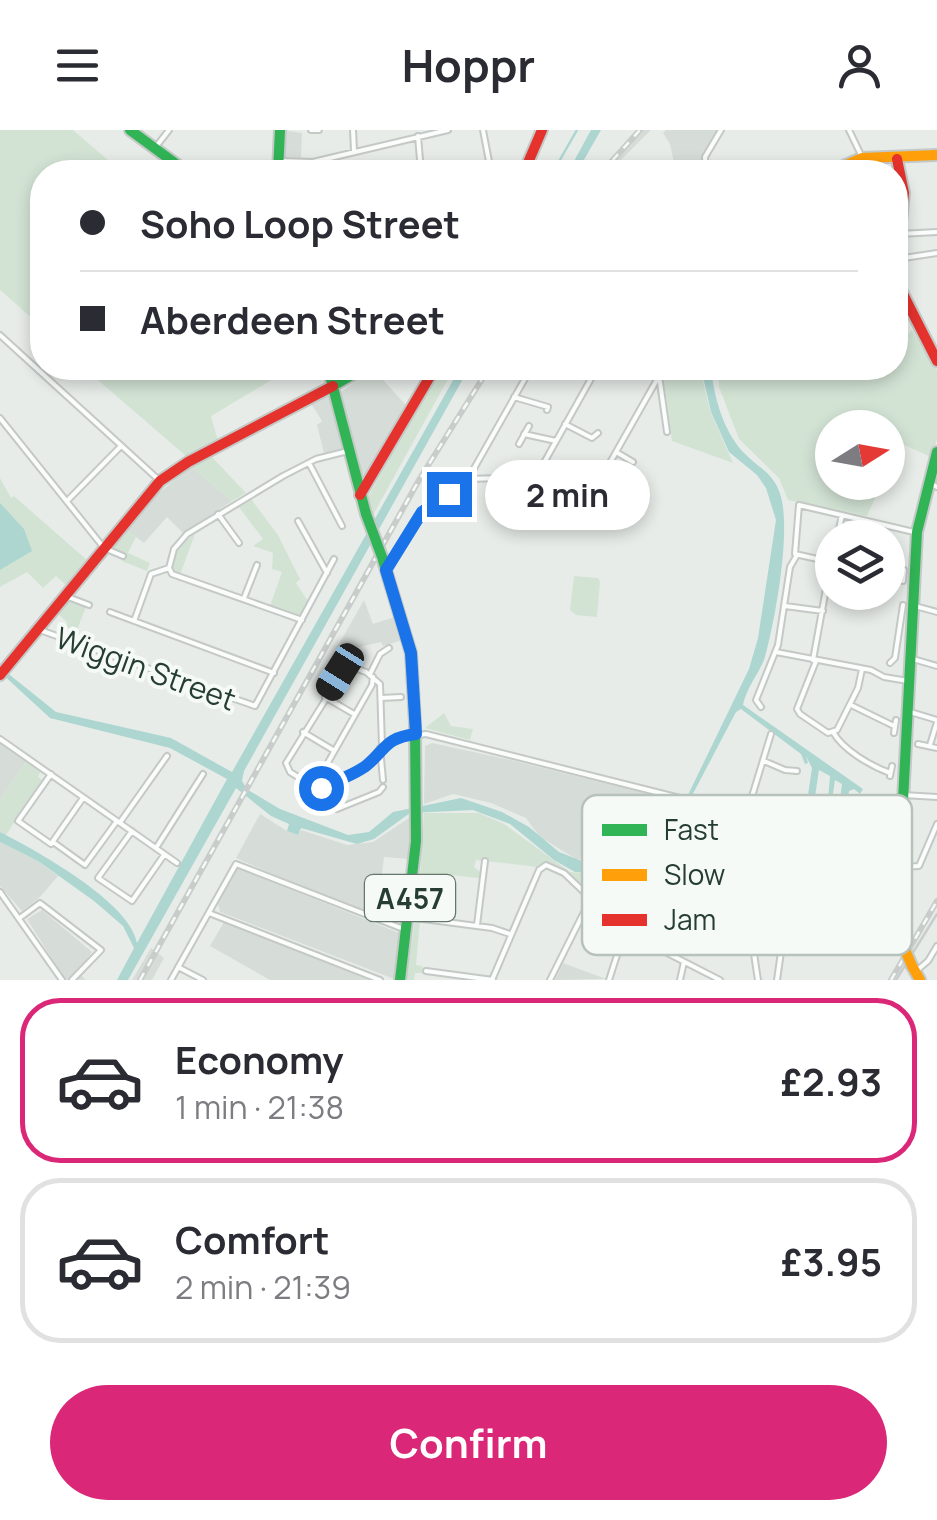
<!DOCTYPE html>
<html lang="en">
<head>
<meta charset="utf-8">
<style>
	:root { --surface:#fff; --page:#f2f2f3; --text:#2b2b33; --muted:#7c7c81; --line:#e1e1e2; --accent:#db2777 }
	body { margin:0; font-family:Manrope,sans-serif; background:var(--page); color:var(--text); height:100vh; display:flex; flex-direction:column; font-size:38px; white-space:nowrap }
	* { box-sizing:border-box; margin:0 }
	p { font-size:32px; color:var(--muted) }
	.icon { flex:none; width:55px; height:55px; fill:none; stroke:currentColor; stroke-width:2; stroke-linecap:round; stroke-linejoin:round }
	.map { position:relative; height:850px; overflow:hidden }
	.sheet { display:flex; flex-direction:column; background:var(--surface); flex:1 }
	.sheet>* { flex:none }
	.guide { position:absolute; left:30px; top:30px; width:878px; height:220px; border-radius:40px; box-shadow:0 5px 15px #0003; display:grid; align-content:center; height:220px; padding:0 50px; background:var(--surface) }
	.needle { width:65px; rotate:79deg }
	.buttons { position:absolute; left:815px; top:280px; display:grid; gap:20px }
	.buttons a { display:grid; place-items:center; width:90px; height:90px; border-radius:50%; background:var(--surface); box-shadow:0 5px 15px #0003; font-size:50px }
	.end { position:absolute; width:45px; height:45px; margin:-22px; border:12px solid #1a73e8; background:#fff; box-shadow:0 0 0 5px #fff }
	.from { border-radius:50% }
	.bubble { position:absolute; height:70px; border-radius:35px; background:var(--surface); box-shadow:0 5px 15px #0003; font-size:32px; font-weight:700; line-height:70px; text-align:center }
	.car { position:absolute; width:30px; height:60px; margin:-30px -15px; border-radius:12px; box-shadow:0 0 8px 2px #0007; background:linear-gradient(#222 24%,#8ab4d8 0 40%,#222 0 76%,#8ab4d8 0 86%,#222 0) }
	.guide b { display:flex; align-items:center; gap:35px; height:95px; font-size:38px }
	.guide b+b { border-top:2px solid var(--line) }
	.guide i { width:25px; height:25px; background:var(--text) }
	ul { padding:18px 0 0; list-style:none }
	li { display:flex; align-items:center; gap:30px; height:165px; margin:0 20px 15px; padding:0 30px; border:5px solid var(--line); border-radius:40px }
	li div { flex:1 }
	li b { display:block; font-size:38px }
	li em { font-style:normal; font-weight:700 }
	li.active { border-color:var(--accent) }
	li>.icon { width:90px; height:90px; stroke-width:1.5 }
	.action { display:flex; gap:20px; margin-top:auto; padding:20px 50px }
	.action a { flex:1; height:115px; border-radius:60px; background:var(--accent); color:#fff; font-size:40px; font-weight:700; line-height:115px; text-align:center }
	header { display:flex; justify-content:space-between; align-items:center; height:130px; padding:0 50px; background:var(--surface); font-size:45px; font-weight:700 }
	.map>svg:first-child { display:block }
	.built { fill:#d6ddd8 }
	.green { fill:#d2e3d4 }
	.water { fill:#add6d1 }
	.lines { fill:none; stroke-linecap:round; stroke-linejoin:round }
	.stream { stroke:#add6d1; stroke-width:2.5 }
	.street-casing { stroke:#c4c9c6; stroke-width:8 }
	.fast-casing { stroke:#c3c9c6; stroke-width:14 }
	.slow-casing { stroke:#c3c9c6; stroke-width:14 }
	.jam-casing { stroke:#c3c9c6; stroke-width:14 }
	.street { stroke:#fbfcfc; stroke-width:4 }
	.fast { stroke:#30b455; stroke-width:10 }
	.slow { stroke:#ff9f0a; stroke-width:10 }
	.jam { stroke:#e5322d; stroke-width:10 }
	.tram { stroke:#c8ccca; stroke-width:2.5 }
	.rail-casing { stroke:#c8ccca; stroke-width:6 }
	.rail { stroke:#f6faf7; stroke-width:2.5; stroke-dasharray:8; stroke-linecap:butt }
	.fast-bridge-casing { stroke:#c3c9c6; stroke-width:14; stroke-linecap:butt }
	.slow-bridge-casing { stroke:#c3c9c6; stroke-width:14; stroke-linecap:butt }
	.fast-bridge { stroke:#30b455; stroke-width:10 }
	.slow-bridge { stroke:#ff9f0a; stroke-width:10 }
	.route { stroke:#1a73e8; stroke-width:12 }
	.labels { text-anchor:middle; dominant-baseline:central; stroke-width:8; stroke-linejoin:round; paint-order:stroke }
	.shield { fill:#f6faf7; stroke:#64766d; stroke-width:2.5 }
	.shield-label { font-size:28px; font-weight:bold; fill:#263e32 }
	.street-label { font-size:30px; fill:#263e32; stroke:#f6faf7 }
	.key { fill:#f6faf7; stroke:#b8c2bc; stroke-width:2.5 }
	.key-label { font-size:28px; fill:#263e32 }
</style>
</head>
<body>
<header><svg class="icon" aria-label="menu" viewBox="0 0 24 24"><path d="M4 6h16M4 12h16M4 18h16"/></svg>Hoppr<svg class="icon" aria-label="person" viewBox="0 0 24 24"><circle cx="12" cy="8" r="4"/><path d="M4 21q1-7 8-7t8 7"/></svg></header>
<div class="map">
<svg width="937" height="850" viewBox="0 0 937 850">
	<rect width="100%" height="100%" fill="#e7ece9"/>
	<!-- built -->
	<path class="built" d="M283,0L302,3L301,28L281,27Z
		M638,0H651L614,37L608,32Z
		M666,0H719L702,25L703,42H676L670,14L663,3Z
		M372,238L406,275L363,350L341,262Z
		M323,265L330,266L344,318L324,323L317,295L322,291L310,272Z
		M191,336L232,371L183,403L167,387L144,413L125,399L147,373Z
		M364,470L373,494L395,487L402,510L383,516L381,512L334,523Z
		M432,613L506,629L677,671L651,715L640,724L611,732L576,729L540,707L526,688L491,673L453,664L424,674L425,616Z
		M0,614L26,632L0,671Z
		M260,684L287,701L298,705L301,700L347,715L373,712L412,686L409,729L384,727L382,744L388,747L375,778L390,780L386,788L324,767L236,728Z
		M0,712L38,731L58,746L40,767L22,781L0,756Z
		M237,738L399,803L394,849L220,782L218,774Z
		M42,780L92,822L78,842L86,850H65L27,789Z
		M224,792L305,824L369,850H270L210,816Z
		M151,818L164,828L152,850H132Z
		M563,833L606,849L555,850Z"/>
	<!-- green -->
	<path class="green" d="M0,0H73L122,42H42V197L0,160Z
		M912,200L937,240V310L931,327L902,314L888,341V298H832V352L882,353L867,386L788,370L779,348L739,309L719,257L718,238H727L737,246L781,238H895V216Z
		M84,238H292L211,286L218,311L186,326Z
		M440,238H454L373,385L368,367Z
		M662,238H700L710,281L733,333L672,311Z
		M210,325L246,363L232,371L191,336Z
		M0,348L11,368L14,366L88,431L67,456L56,446L43,458L27,442L0,457Z
		M251,369L278,405L300,449L296,453L308,471L300,486L270,476L282,442L272,439L273,423L253,416L263,409L238,376Z
		M125,399L136,407L128,423L150,433L147,441L122,431L124,424L112,419Z
		M195,404L180,445L175,443L171,435C176,421 182,412 195,404Z
		M574,446L598,448L600,452L597,487L576,485L570,480Z
		M66,469L86,477L77,500L66,497L67,492L56,482Z
		M444,583L451,596L473,599L470,610L425,598Z
		M26,632L40,642L38,647L42,650L6,705L0,702V671Z
		M695,679L717,695L627,797L563,738L549,732L538,737L476,730L474,737L480,742L479,748L439,744L425,755L422,779L439,781L438,786L422,784L418,777L424,683H479L504,694L570,742L614,746L628,744L654,728Z
		M415,790H420L416,835L422,836V843H415L414,850H406Z"/>
	<!-- water -->
	<path class="water" d="M591,0H601L577,42H568Z
		M460,238H469L244,641L242,651L248,660L280,679L348,705L369,702L393,682L461,668L502,682L529,697L559,722L587,733L622,731L641,724L660,709L688,665L749,539L758,508L776,390L766,358L757,345L729,322L711,282L701,238H711C714,267 723,300 743,322C756,336 772,342 779,361C793,394 775,491 765,527C759,544 746,558 743,575L863,659L860,664L854,659L849,661L841,717L834,715L842,654L835,650L832,670L828,669L830,646L819,640L807,720L800,719L812,638L806,626L808,633L805,634L801,624L741,579L736,582L667,713L632,741L615,744L575,742L554,730L510,694L473,680L410,683L374,709L357,714L301,698L298,705L287,701L289,694L271,686L236,658L128,850H117L134,818L123,796L94,771L38,731L0,712V702C37,721 130,772 137,813L227,649L170,618L50,588L0,542V537L56,582L171,608L232,642Z
		M0,373L24,399L32,421L0,440Z"/>
	<g class="lines">
		<!-- stream -->
		<path class="stream" d="M553,42L577,0"/>
		<!-- street casing -->
		<g class="street-casing">
			<path id="street" d="M311,0H319
				M353,0L354,21
				M483,0L491,42
				M849,0L862,27
				M418,6L421,42
				M155,18L169,0
				M281,31L313,32L448,0
				M788,40L790,42
				M464,42V40
				M706,42L705,27L721,0
				M899,104L937,102
				M897,129L937,123
				M0,205L160,351
				M658,238L667,302
				M630,239L637,238
				M514,267L548,277L547,280
				M0,288L104,418L123,426
				M565,294L592,308L598,303
				M524,304L556,311
				M519,314L529,296
				M616,322L633,332
				M309,333L342,396
				M536,347L597,238
				M468,349L603,345
				M928,352L937,357
				M68,370L121,316
				M604,370L603,345L659,246
				M218,384L239,413
				M298,391L327,443
				M837,408L842,385
				M831,432L795,424L799,375L914,402
				M169,438L174,419L187,404L283,346L316,329L348,321
				M386,440L422,382L468,349L531,238
				M888,443L903,445
				M903,451L904,440
				M68,467L89,475
				M244,468L257,435
				M785,476L823,481
				M915,476L937,482
				M110,482L274,543
				M134,491L151,444L169,438L172,444L302,490
				M37,499L255,576L334,429
				M776,522L871,540L884,547L908,551
				M913,529L937,536
				M813,530L832,426
				M816,531L797,579L800,584L828,603L837,600L858,558L862,539
				M890,533L895,528L903,475
				M370,544L380,524L389,518
				M325,567L354,584
				M381,568L401,567
				M851,575L894,596
				M761,577L756,570L778,515L790,437L797,425
				M907,581L937,590
				M303,602L333,620
				M833,602C843,620 871,636 890,643
				M894,603L896,590
				M0,609L177,733
				M918,614L937,618
				M930,615L937,592
				M380,618L383,650
				M764,631L785,640L797,641
				M51,644L18,691L51,714L83,668
				M890,646L892,636
				M314,657L321,659L367,635L382,616L395,608L426,604L680,668C694,676 709,682 720,695C743,719 752,815 758,850
				M314,657L290,642L286,633L347,535L366,542L380,554L382,616
				M314,657L372,555L373,547
				M903,665L937,667
				M337,679L379,662L383,657
				M121,691L167,626
				M132,701L98,748L132,771L164,725
				M878,706L901,709
				M53,712L85,735L117,691
				M733,717L739,709L771,604
				M156,718L203,644
				M737,736L780,744
				M902,737L919,736L937,694
				M0,762L62,850
				M662,763L704,784
				M852,768L902,766
				M746,779L775,783
				M209,783L380,850
				M21,787L40,773L101,820L72,850
				M408,787L492,798L510,804
				M702,789L708,780
				M440,790L443,761
				M477,795L485,731
				M626,802L721,696
				M859,809V814L903,817
				M178,837L203,850
				M426,841L493,850
				M915,842L928,831L937,816
				M171,850L236,734L406,800
				M492,850L539,740L546,735L564,743L626,802L720,850
				M550,850L584,782L595,772
				M609,850L618,822
				M680,850L684,832
				M777,850L784,801"/>
		</g>
		<!-- fast casing -->
		<g class="fast-casing">
			<path id="fast" d="M130,0L187,42
				M278,42L280,0
				M328,238L366,384
				M333,256L364,238
				M382,427L411,523L415,593L416,711L400,850
				M905,820L901,709L917,402L937,322"/>
		</g>
		<!-- slow casing -->
		<g class="slow-casing">
			<path id="slow" d="M830,42L862,28L937,25
				M912,836L920,850"/>
		</g>
		<!-- jam casing -->
		<g class="jam-casing">
			<path id="jam" d="M897,29L904,63L897,129L899,156L937,231
				M524,42L542,0
				M360,365L435,238
				M0,545L160,351L188,332L333,256"/>
		</g>
		<!-- street -->
		<use href="#street" class="street"/>
		<!-- fast -->
		<use href="#fast" class="fast"/>
		<!-- slow -->
		<use href="#slow" class="slow"/>
		<!-- jam -->
		<use href="#jam" class="jam"/>
		<!-- tram -->
		<path class="tram" d="M896,850L937,784"/>
		<!-- rail casing -->
		<g class="rail-casing">
			<path id="rail" d="M602,42L640,0
				M140,850L419,350L489,238
				M891,850L937,771"/>
		</g>
		<!-- rail -->
		<use href="#rail" class="rail"/>
		<!-- fast-bridge casing -->
		<g class="fast-bridge-casing">
			<path id="fast-bridge" d="M366,384L382,427"/>
		</g>
		<!-- slow-bridge casing -->
		<g class="slow-bridge-casing">
			<path id="slow-bridge" d="M905,820L912,836"/>
		</g>
		<!-- fast-bridge -->
		<use href="#fast-bridge" class="fast-bridge"/>
		<!-- slow-bridge -->
		<use href="#slow-bridge" class="slow-bridge"/>
	</g>
	<g class="lines">
		<!-- route -->
		<path class="route" d="M321,658C335,651 355,645 367,635C387,618 385,608 416,604L411,523L386,440L422,382L449,364"/>
	</g>
	<g class="labels">
		<!-- shield labels -->
		<rect class="shield" x="365" y="745" width="90" height="46" rx="8"/>
		<g class="shield-label">
			<text x="410" y="768">A457</text>
		</g>
		<!-- street labels -->
		<g class="street-label">
			<text transform="translate(146 538) rotate(20)">Wiggin Street</text>
		</g>
	</g>
	<!-- legend -->
	<rect x="582" y="665" width="330" height="160" rx="15" class="key"/>
	<rect x="602" y="694" width="45" height="12" fill="#30b455"/>
	<rect x="602" y="739" width="45" height="12" fill="#ff9f0a"/>
	<rect x="602" y="784" width="45" height="12" fill="#e5322d"/>
	<g class="key-label">
		<text x="664" y="710">Fast</text>
		<text x="664" y="755">Slow</text>
		<text x="664" y="800">Jam</text>
	</g>
</svg>
<div class="buttons">
<a><svg class="needle" viewBox="-14 -14 28 28"><path d="M0-13l5 13h-10z" fill="#e53935"/><path d="M0 13l5-13h-10z" fill="#7c7c81"/></svg></a>
<a><svg class="icon" aria-label="layers" viewBox="0 0 24 24"><path d="M12 4l9 5-9 5-9-5zM3 14l9 5 9-5"/></svg></a>
</div>
<i class="end from" style="left:321px;top:658px"></i>
<i class="end" style="left:449px;top:364px"></i>
<div class="bubble" style="left:485px;top:330px;width:165px">2 min</div>
<i class="car" style="left:340px;top:542px;rotate:212deg"></i>
<div class="guide">
<b><i class="from"></i>Soho Loop Street</b>
<b><i></i>Aberdeen Street</b>
</div>
</div>
<section class="sheet">
<ul>
<li class="active"><svg class="icon" aria-label="car" viewBox="0 0 24 24"><path d="M5 17H2v-5l4-1 3-4h7l3 4 3 1v5h-3M9 17h6M6 11h13"/><circle cx="7" cy="17" r="2"/><circle cx="17" cy="17" r="2"/></svg><div><b>Economy</b><p>1 min · 21:38</p></div><em>£2.93</em></li>
<li><svg class="icon" aria-label="car" viewBox="0 0 24 24"><path d="M5 17H2v-5l4-1 3-4h7l3 4 3 1v5h-3M9 17h6M6 11h13"/><circle cx="7" cy="17" r="2"/><circle cx="17" cy="17" r="2"/></svg><div><b>Comfort</b><p>2 min · 21:39</p></div><em>£3.95</em></li>
</ul>
<div class="action"><a>Confirm</a></div>
</section>
</body>
</html>
